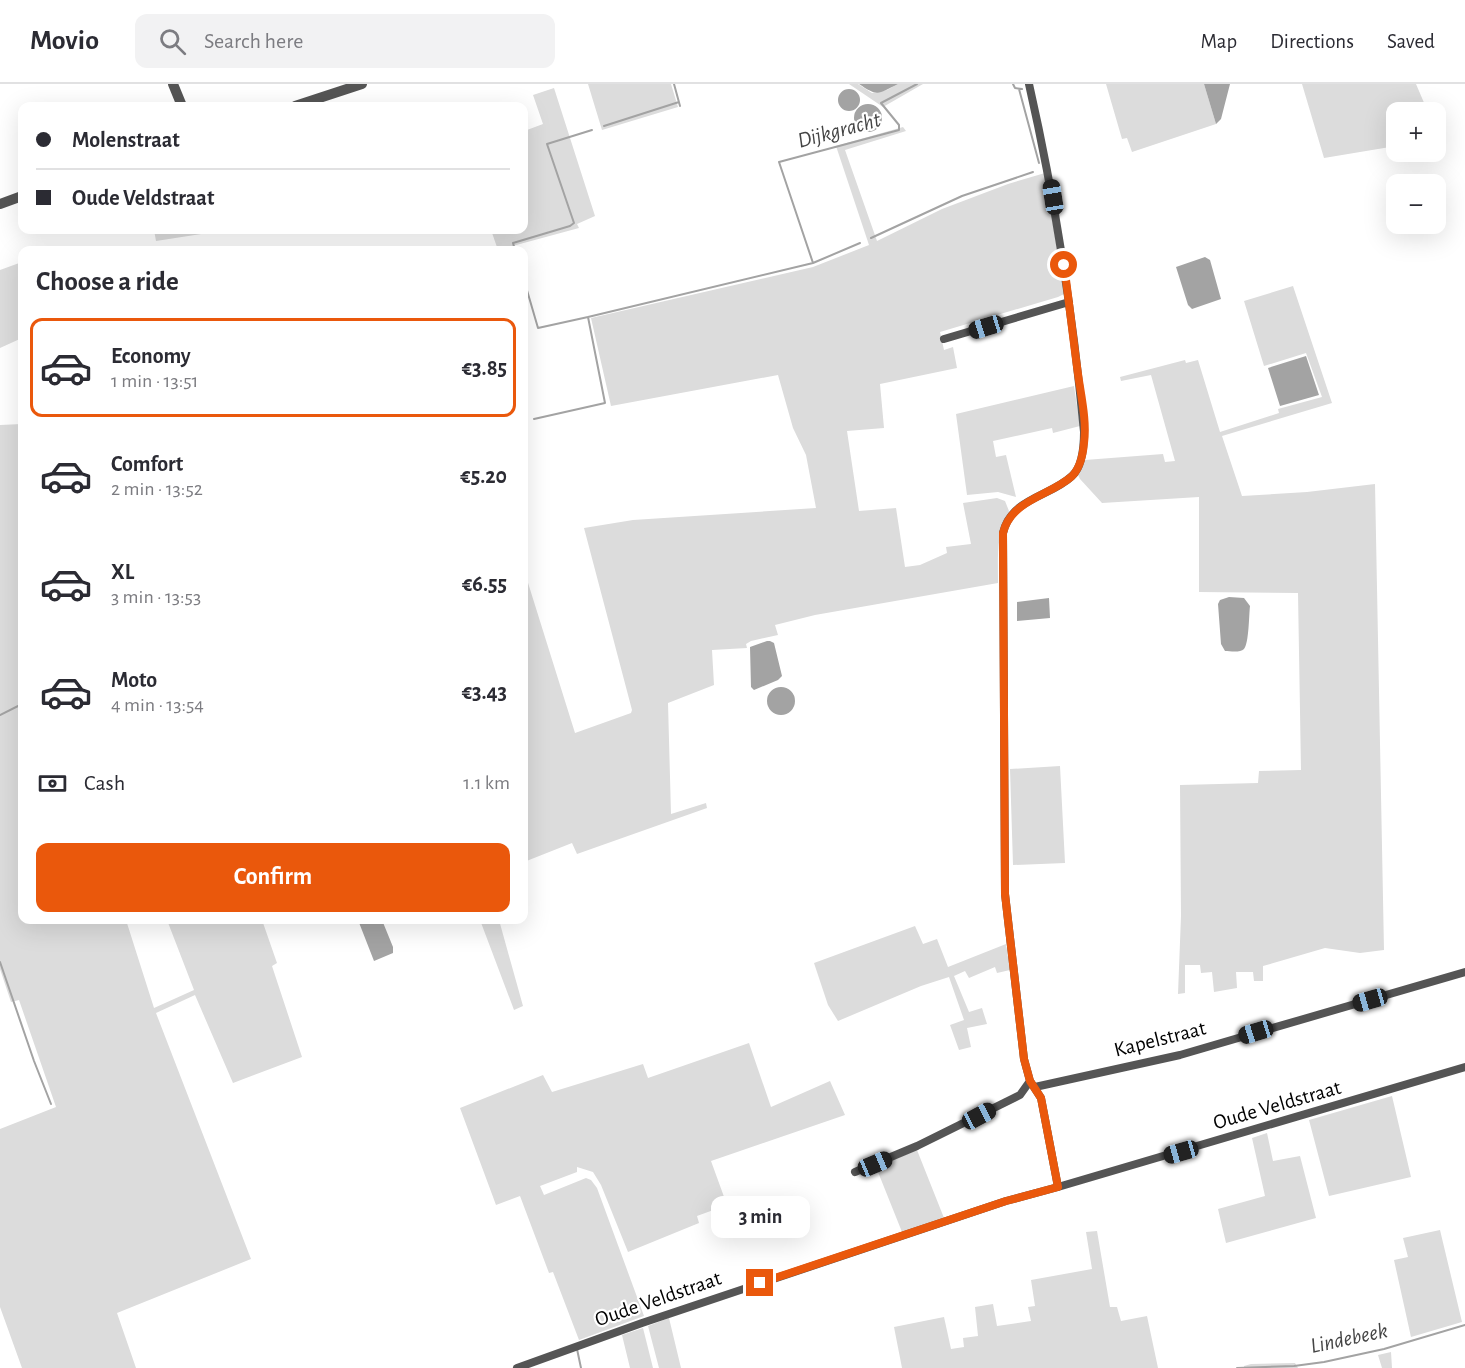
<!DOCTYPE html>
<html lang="en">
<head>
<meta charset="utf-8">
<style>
	:root { --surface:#fff; --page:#f2f2f3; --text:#2b2b33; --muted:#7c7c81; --line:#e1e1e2; --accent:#ea580c }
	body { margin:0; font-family:"Alegreya Sans",sans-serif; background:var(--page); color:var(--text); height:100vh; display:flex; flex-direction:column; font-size:22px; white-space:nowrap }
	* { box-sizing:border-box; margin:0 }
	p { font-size:20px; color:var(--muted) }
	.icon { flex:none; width:33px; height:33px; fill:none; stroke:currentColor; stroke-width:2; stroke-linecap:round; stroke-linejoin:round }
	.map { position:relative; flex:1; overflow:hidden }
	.details { position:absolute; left:18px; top:162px; width:510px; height:678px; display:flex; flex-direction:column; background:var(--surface); border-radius:12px; box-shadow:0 6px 24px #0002 }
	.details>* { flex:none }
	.hud { position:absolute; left:18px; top:18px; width:510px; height:132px; border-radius:12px; box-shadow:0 6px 24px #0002; display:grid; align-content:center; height:132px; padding:0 18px; background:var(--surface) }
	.tools { position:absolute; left:1386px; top:18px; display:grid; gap:12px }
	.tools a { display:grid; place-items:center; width:60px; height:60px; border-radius:12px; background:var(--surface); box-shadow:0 6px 24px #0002; font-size:30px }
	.end { position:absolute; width:27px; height:27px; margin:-14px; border:8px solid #ea580c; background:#fff; box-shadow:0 0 0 3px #fff }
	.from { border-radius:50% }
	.bubble { position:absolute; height:42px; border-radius:12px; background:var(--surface); box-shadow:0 6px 24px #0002; font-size:20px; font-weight:700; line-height:42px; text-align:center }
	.car { position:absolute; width:18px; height:36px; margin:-18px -9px; border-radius:8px; box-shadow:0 0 4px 2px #0007; background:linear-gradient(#222 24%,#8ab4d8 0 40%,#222 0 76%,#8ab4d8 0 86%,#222 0) }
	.hud b { display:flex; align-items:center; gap:21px; height:57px; font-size:22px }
	.hud b+b { border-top:2px solid var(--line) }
	.hud i { width:15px; height:15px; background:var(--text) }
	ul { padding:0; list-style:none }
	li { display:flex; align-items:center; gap:18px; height:99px; margin:0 12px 9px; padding:0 6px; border:3px solid transparent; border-radius:12px }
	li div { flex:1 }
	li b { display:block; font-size:22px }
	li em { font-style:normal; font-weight:700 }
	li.current { border-color:var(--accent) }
	li>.icon { width:54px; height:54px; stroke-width:1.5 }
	h2 { padding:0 18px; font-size:27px; line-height:72px }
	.pay { display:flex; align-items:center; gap:15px; height:66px; padding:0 18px; font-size:22px }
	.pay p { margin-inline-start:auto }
	.cta { display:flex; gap:12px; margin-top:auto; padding:12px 18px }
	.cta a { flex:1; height:69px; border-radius:12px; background:var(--accent); color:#fff; font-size:24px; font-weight:700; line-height:69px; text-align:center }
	header { display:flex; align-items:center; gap:36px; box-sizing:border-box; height:84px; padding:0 30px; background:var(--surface); border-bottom:2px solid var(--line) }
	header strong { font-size:28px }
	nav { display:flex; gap:33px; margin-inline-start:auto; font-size:21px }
	.search { width:420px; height:54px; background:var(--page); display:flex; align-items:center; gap:15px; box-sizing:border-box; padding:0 21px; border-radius:12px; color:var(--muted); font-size:22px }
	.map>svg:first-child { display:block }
	.green { fill:#dcdcdc }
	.water { fill:#a3a3a3 }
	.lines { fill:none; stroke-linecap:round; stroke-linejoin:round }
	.stream { stroke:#a3a3a3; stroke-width:2 }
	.minor { stroke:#555; stroke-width:8 }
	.tertiary { stroke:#555; stroke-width:10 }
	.route { stroke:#ea580c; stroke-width:8 }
	.labels { text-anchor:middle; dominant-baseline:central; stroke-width:4.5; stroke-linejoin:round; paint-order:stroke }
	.street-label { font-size:21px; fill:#000; stroke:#fff }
	.water-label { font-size:22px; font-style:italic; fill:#444; stroke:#fff }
</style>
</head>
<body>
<header>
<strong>Movio</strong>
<div class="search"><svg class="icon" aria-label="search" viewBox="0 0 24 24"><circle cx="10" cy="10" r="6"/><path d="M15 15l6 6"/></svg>Search here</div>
<nav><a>Map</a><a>Directions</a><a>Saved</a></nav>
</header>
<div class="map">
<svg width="1465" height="1284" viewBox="0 0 1465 1284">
	<rect width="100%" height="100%" fill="#fff"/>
	<!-- green -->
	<path class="green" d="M588,0H671L678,23L602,46Z
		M849,0H858L872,9L887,6L898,0H923L883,23Z
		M1106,0H1204L1216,40L1132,68L1127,54L1122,55Z
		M1302,0H1416L1428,28H1396V62L1324,74Z
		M554,4L595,132L577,140L579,144L498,166L491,146H524V37L527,46L543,40L533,11Z
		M903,43L906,47L845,66L877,157L942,125L1008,100L1045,89L1064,210L1058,213L940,248L944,266L953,263L957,284L880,300L884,344L847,347L859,427L896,424L905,483L920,481L947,469L946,463L971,460L963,419L997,414L1005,417L1009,427C996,450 998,473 998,499L815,531L775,541L778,551L751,557L746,560L747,564L712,566L714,601L668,619L671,730L706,719L707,724L577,770L572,759L524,778V486L575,649L631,629L632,626L584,444L633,436L816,424L806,371L793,344L778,291L611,322L591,234L813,183L869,161L836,62Z
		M154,146H227L156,157Z
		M22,178V254L0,264V186Z
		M1293,202L1332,319L1222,352L1242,412L1307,408L1375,400L1384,866L1360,869L1325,864L1263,882V897H1254L1253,888H1236L1237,904L1214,908L1212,888L1201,889L1200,881H1185V909L1178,910L1181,832L1180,701L1258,699L1259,687L1301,686L1298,509L1199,508V413L1102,419L1080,395L1078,391L1085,376L1163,370L1165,378L1175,377L1151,291L1121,297L1120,293L1185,276L1186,279L1198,276L1220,348L1279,329L1278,325L1322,313L1306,269L1264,282L1244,217Z
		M1074,302L1080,342L1053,349L1052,344L993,357L996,373L1006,371L1016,413L998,408L967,411L956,330Z
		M22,340V836H126L154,924L194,906L167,836H262L277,879L272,882L302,973L233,999L195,911L156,929L251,1175L117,1229L136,1284H22L0,1223V1045L56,1023L19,916L11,918L0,885V341Z
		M1060,682L1065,779L1013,781L1010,685Z
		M480,836H499L523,922L514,926Z
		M915,842L923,860L937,855L948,883L1006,860L1010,886L997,889L995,883L969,894L965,887L954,892L969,928L982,924L987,940L967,944L971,963L959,966L950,941L964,936L949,893L921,902L838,937L828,921L814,879Z
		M749,959L771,1023L830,997L845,1031L711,1077L727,1121L697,1132L699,1139L628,1168L601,1101L593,1088L577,1083V1088L540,1102L544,1111L586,1094L591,1096L597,1104L644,1232L579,1256L553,1188L549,1189L520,1112L496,1121L460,1024L543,991L552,1008L643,980L648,994Z
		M1392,1012L1411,1093L1329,1112L1309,1036Z
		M1267,1049L1273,1077L1300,1072L1316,1134L1226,1159L1218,1125L1265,1112L1252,1054Z
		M917,1066L944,1134L902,1148L876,1083Z
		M1440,1146L1462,1238L1411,1253L1394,1176L1408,1173L1403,1154Z
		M1097,1147L1110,1223H1117L1121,1237L1147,1232L1158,1284H902L894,1243L944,1233L951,1265L964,1263L963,1254L978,1252L975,1223L993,1220L997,1242L1031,1237L1028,1223L1035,1222L1031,1196L1092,1185L1086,1148Z
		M669,1234L681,1284H659L648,1242Z
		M643,1244L653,1284H630L622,1251Z
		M1391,1268L1392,1284H1382L1378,1271Z
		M1295,1279L1298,1284H1244V1282L1251,1280Z"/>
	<!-- water -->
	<path class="water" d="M859,0H898C878,10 878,13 859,0Z
		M1204,0H1230L1221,35L1216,40Z
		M838 16a11 11 0 1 1 22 0a11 11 0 1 1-22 0Z
		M854 34a14 14 0 1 1 28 0a14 14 0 1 1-28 0Z
		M1205,173L1210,176L1221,215L1192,225L1188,221L1176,183Z
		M1306,272L1319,311L1280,322L1268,284Z
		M1229,513L1244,514L1250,522C1249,530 1249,560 1244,565C1240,569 1230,567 1225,567L1221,560L1218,520L1220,516Z
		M1049,514L1050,534L1017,537V518Z
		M767,557H770L774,559L782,592L778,596L754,606L751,603L750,563Z
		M767 617a14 14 0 1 1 28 0a14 14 0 1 1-28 0Z
		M358,836H382L393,863V869L374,877Z"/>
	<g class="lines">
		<!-- stream -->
		<path class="stream" d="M674,0L680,22
			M1013,0L1015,4L1022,5
			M1019,5L1039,79
			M604,42L679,18
			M871,154L962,112L1033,88
			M515,166L513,159L570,142L574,139L547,60L592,46
			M813,179L860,159
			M524,196L538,244L588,233
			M534,335L605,319L588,233L813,179L779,78L899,46V41L881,19L917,0
			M524,337H527
			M0,631L22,620
			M0,878L34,977L51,1020
			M577,1265L581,1284
			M1237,1284L1294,1282L1324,1278L1384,1265L1465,1241"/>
		<!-- minor -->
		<path class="minor" d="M1029,0C1055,115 1073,231 1084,348C1084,362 1083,382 1072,392C1050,413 1011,414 1003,449L1005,810L1024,975L1030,997L1041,1014L1058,1103
			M944,255L1069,218
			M1035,1003L1180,971L1465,888
			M855,1088L917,1062L1020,1011L1030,997
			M517,1284L642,1239L1006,1117L1058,1103L1465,983"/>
		<!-- tertiary -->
		<path class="tertiary" d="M173,0L182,22
			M295,22L362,0
			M0,120L22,112"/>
	</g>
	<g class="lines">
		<!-- route -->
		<path class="route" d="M760,1199L1006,1117L1058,1103L1041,1014L1030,997L1024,975L1005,810L1003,449C1011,416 1049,412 1071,393C1080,385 1083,370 1084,359C1087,337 1081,312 1078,290C1073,254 1069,217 1064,181"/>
	</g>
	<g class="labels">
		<!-- street labels -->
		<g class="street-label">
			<text transform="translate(1160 955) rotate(-14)">Kapelstraat</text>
			<text transform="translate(1277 1021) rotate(-16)">Oude Veldstraat</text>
			<text transform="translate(658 1215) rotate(-19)">Oude Veldstraat</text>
		</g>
		<!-- water labels -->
		<g class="water-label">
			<text transform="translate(839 46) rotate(-15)">Dijkgracht</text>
			<text transform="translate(1349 1254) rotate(-12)">Lindebeek</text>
		</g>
	</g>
</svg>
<div class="tools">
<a>+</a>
<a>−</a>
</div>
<i class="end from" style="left:1064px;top:181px"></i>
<i class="end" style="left:760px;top:1199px"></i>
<div class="bubble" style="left:711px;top:1112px;width:99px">3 min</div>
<i class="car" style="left:1053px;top:113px;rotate:351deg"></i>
<i class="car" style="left:986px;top:243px;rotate:253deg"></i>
<i class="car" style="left:1370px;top:916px;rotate:254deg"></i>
<i class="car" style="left:1256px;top:948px;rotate:253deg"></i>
<i class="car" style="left:979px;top:1032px;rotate:62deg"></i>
<i class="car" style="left:1181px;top:1068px;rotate:254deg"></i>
<i class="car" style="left:875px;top:1080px;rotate:67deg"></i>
<div class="hud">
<b><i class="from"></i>Molenstraat</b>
<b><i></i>Oude Veldstraat</b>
</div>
<section class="details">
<h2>Choose a ride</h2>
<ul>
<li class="current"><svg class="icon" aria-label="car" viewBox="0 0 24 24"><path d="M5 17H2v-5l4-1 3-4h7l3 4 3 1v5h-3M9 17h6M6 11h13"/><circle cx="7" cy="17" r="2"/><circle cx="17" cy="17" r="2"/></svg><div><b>Economy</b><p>1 min · 13:51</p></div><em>€3.85</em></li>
<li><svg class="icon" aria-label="car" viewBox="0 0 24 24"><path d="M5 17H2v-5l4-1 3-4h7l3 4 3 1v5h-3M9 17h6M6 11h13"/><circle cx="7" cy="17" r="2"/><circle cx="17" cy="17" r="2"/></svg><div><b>Comfort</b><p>2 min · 13:52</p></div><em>€5.20</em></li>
<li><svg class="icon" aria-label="car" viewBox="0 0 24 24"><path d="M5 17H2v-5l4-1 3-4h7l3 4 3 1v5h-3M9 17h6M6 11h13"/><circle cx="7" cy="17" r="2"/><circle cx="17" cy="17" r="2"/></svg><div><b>XL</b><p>3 min · 13:53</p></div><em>€6.55</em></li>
<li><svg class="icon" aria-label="car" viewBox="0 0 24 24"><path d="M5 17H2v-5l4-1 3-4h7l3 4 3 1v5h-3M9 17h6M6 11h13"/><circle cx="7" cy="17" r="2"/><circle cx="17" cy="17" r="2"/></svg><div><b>Moto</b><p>4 min · 13:54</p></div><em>€3.43</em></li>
</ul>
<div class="pay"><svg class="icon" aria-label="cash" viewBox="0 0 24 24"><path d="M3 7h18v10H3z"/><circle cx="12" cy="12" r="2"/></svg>Cash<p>1.1 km</p></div>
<div class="cta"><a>Confirm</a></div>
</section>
</div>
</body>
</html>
